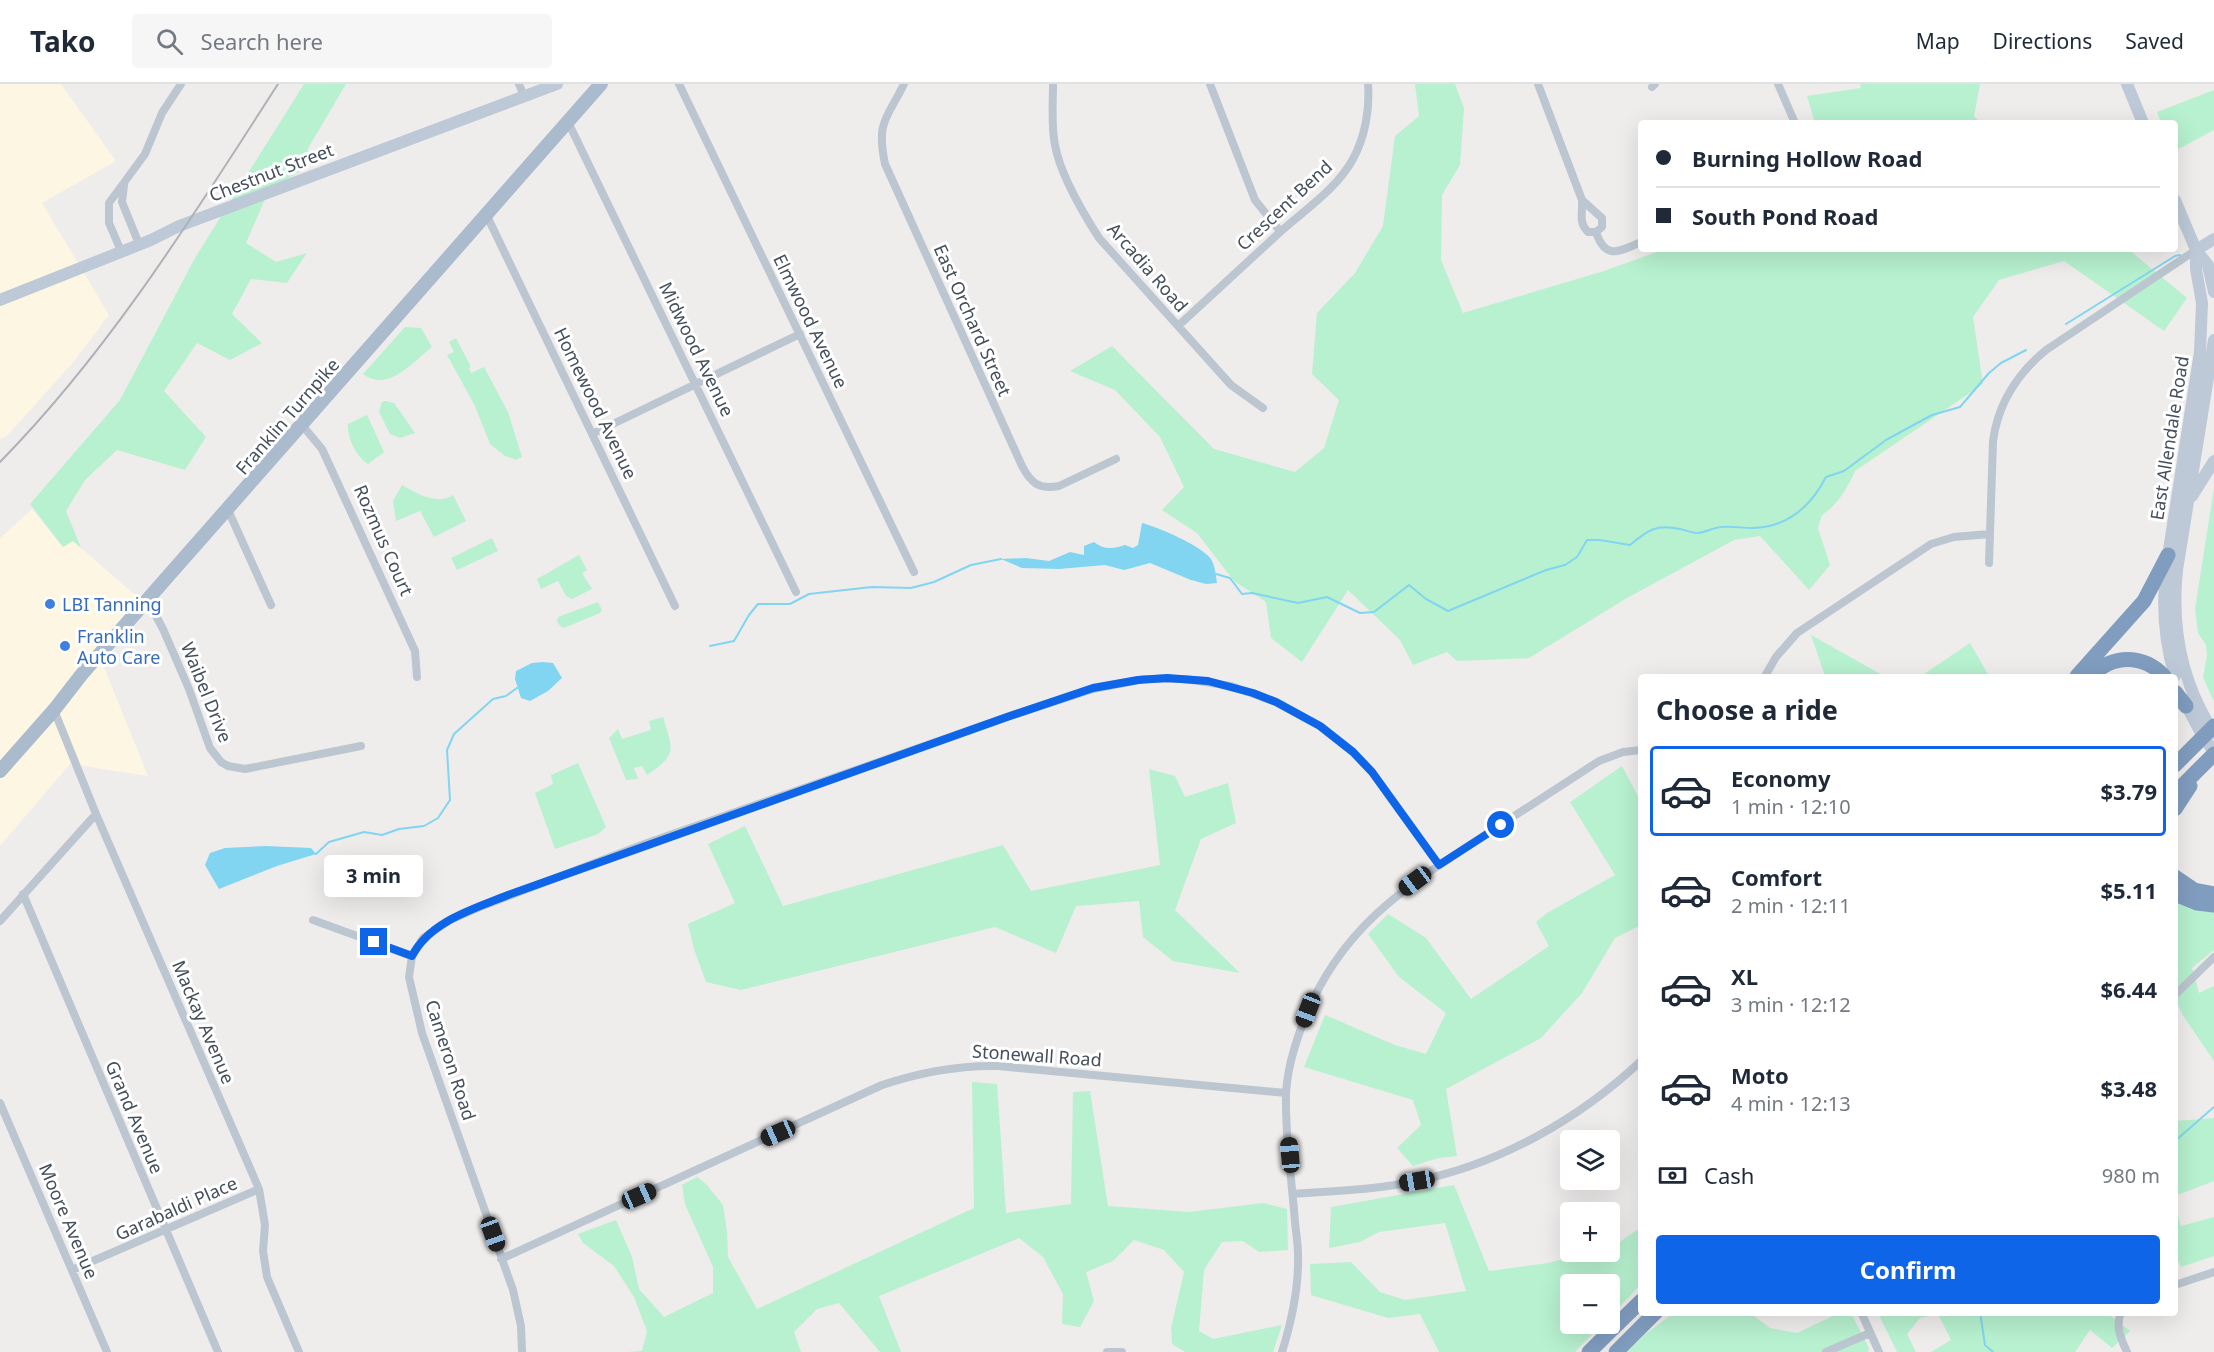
<!DOCTYPE html>
<html lang="en">
<head>
<meta charset="utf-8">
<style>
	:root { --surface:#fff; --page:#f6f6f7; --text:#1f2937; --muted:#747a83; --line:#e0e1e3; --accent:#0e65e8 }
	body { margin:0; font-family:"Noto Sans",sans-serif; background:var(--page); color:var(--text); height:100vh; display:flex; flex-direction:column; font-size:22px; white-space:nowrap }
	* { box-sizing:border-box; margin:0 }
	p { font-size:20px; color:var(--muted) }
	.icon { flex:none; width:33px; height:33px; fill:none; stroke:currentColor; stroke-width:2; stroke-linecap:round; stroke-linejoin:round }
	.map { position:relative; flex:1; overflow:hidden }
	.sheet { position:absolute; left:1638px; top:590px; width:540px; height:642px; display:flex; flex-direction:column; background:var(--surface); border-radius:6px; box-shadow:0 6px 24px #0002 }
	.sheet>* { flex:none }
	.banner { position:absolute; left:1638px; top:36px; width:540px; height:132px; border-radius:6px; box-shadow:0 6px 24px #0002; display:grid; align-content:center; height:132px; padding:0 18px; background:var(--surface) }
	.tools { position:absolute; left:1560px; top:1046px; display:grid; gap:12px }
	.tools a { display:grid; place-items:center; width:60px; height:60px; border-radius:6px; background:var(--surface); box-shadow:0 6px 24px #0002; font-size:30px }
	.end { position:absolute; width:27px; height:27px; margin:-14px; border:8px solid #0e65e8; background:#fff; box-shadow:0 0 0 3px #fff }
	.from { border-radius:50% }
	.bubble { position:absolute; height:42px; border-radius:6px; background:var(--surface); box-shadow:0 6px 24px #0002; font-size:20px; font-weight:700; line-height:42px; text-align:center }
	.car { position:absolute; width:18px; height:36px; margin:-18px -9px; border-radius:8px; box-shadow:0 0 4px 2px #0007; background:linear-gradient(#222 24%,#8ab4d8 0 40%,#222 0 76%,#8ab4d8 0 86%,#222 0) }
	.banner b { display:flex; align-items:center; gap:21px; height:57px; font-size:22px }
	.banner b+b { border-top:2px solid var(--line) }
	.banner i { width:15px; height:15px; background:var(--text) }
	ul { padding:0; list-style:none }
	li { display:flex; align-items:center; gap:18px; height:90px; margin:0 12px 9px; padding:0 6px; border:3px solid transparent; border-radius:6px }
	li div { flex:1 }
	li b { display:block; font-size:22px }
	li em { font-style:normal; font-weight:700 }
	li.active { border-color:var(--accent) }
	li>.icon { width:54px; height:54px; stroke-width:1.5 }
	h2 { padding:0 18px; font-size:27px; line-height:72px }
	.pay { display:flex; align-items:center; gap:15px; height:66px; padding:0 18px; font-size:22px }
	.pay p { margin-inline-start:auto }
	.primary-button { display:flex; gap:12px; margin-top:auto; padding:12px 18px }
	.primary-button a { flex:1; height:69px; border-radius:6px; background:var(--accent); color:#fff; font-size:24px; font-weight:700; line-height:69px; text-align:center }
	header { display:flex; align-items:center; gap:36px; box-sizing:border-box; height:84px; padding:0 30px; background:var(--surface); border-bottom:2px solid var(--line) }
	header strong { font-size:28px }
	nav { display:flex; gap:33px; margin-inline-start:auto; font-size:21px }
	.search { width:420px; height:54px; background:var(--page); display:flex; align-items:center; gap:15px; box-sizing:border-box; padding:0 21px; border-radius:6px; color:var(--muted); font-size:22px }
	.map>svg:first-child { display:block }
	.commercial { fill:#fdf6e3 }
	.green { fill:#b7f1cf }
	.water { fill:#81d5f1 }
	.lines { fill:none; stroke-linecap:round; stroke-linejoin:round }
	.stream { stroke:#81d5f1; stroke-width:2 }
	.street { stroke:#bcc6d0; stroke-width:8 }
	.secondary { stroke:#bdc9d7; stroke-width:12 }
	.primary { stroke:#aabbce; stroke-width:14 }
	.highway { stroke:#809dbf; stroke-width:15 }
	.rail { stroke:#aeb1b7; stroke-width:2 }
	.route { stroke:#0e65e8; stroke-width:8 }
	.shop-dot { fill:#3f7fe0; stroke:#fff; stroke-width:2 }
	.labels { text-anchor:middle; dominant-baseline:central; stroke-width:6; stroke-linejoin:round; paint-order:stroke }
	.street-label { font-size:18px; fill:#444f5b; stroke:#fff }
	.shop-label { font-size:18px; fill:#366cbe; stroke:#fff; text-anchor:start }
</style>
</head>
<body>
<header>
<strong>Tako</strong>
<div class="search"><svg class="icon" aria-label="search" viewBox="0 0 24 24"><circle cx="10" cy="10" r="6"/><path d="M15 15l6 6"/></svg>Search here</div>
<nav><a>Map</a><a>Directions</a><a>Saved</a></nav>
</header>
<div class="map">
<svg width="2214" height="1268" viewBox="0 0 2214 1268">
	<rect width="100%" height="100%" fill="#efecec"/>
	<!-- commercial -->
	<path class="commercial" d="M0,0H61L116,77L42,119L109,231L76,275L7,352L0,355Z
		M32,425L63,463L73,457L148,522L108,566L104,583L148,692L70,680L0,762V454Z"/>
	<!-- green -->
	<path class="green" d="M304,0H346L307,66L321,75L269,106L246,159L276,178L307,169L287,199L251,195L232,230L262,259L230,276L197,259L164,307L206,353L185,386L117,366L85,396L66,427L81,464L73,457L63,463L30,420L120,316L195,174Z
		M1415,0H1455L1464,24L1460,81L1442,111L1441,176L1463,229L1604,187L1665,165H2128L2187,214L2164,247L2064,177L1999,196L1973,233L1983,300L1855,387C1848,403 1837,422 1822,431L1818,444L1830,481L1809,506L1760,452L1734,456L1627,514L1529,574L1457,577L1447,568L1413,581L1400,556L1348,506L1302,578L1271,554L1266,518L1234,497L1197,449L1162,426L1184,403L1160,353L1115,306L1070,287L1112,262L1214,365L1295,388L1324,364L1339,316L1312,290L1317,229L1355,189L1383,142L1395,52L1419,32Z
		M1860,0H1980L1974,32L1981,39H1815L1807,12L1861,4Z
		M2214,6V46L2175,67V39H2161L2157,28Z
		M405,243L421,244L432,263C413,278 388,309 363,290Z
		M456,254L471,283L469,284L471,289L484,283L508,328L522,373L516,376L505,372L490,360L475,322L447,271L454,268L449,258Z
		M385,317L394,319L415,349L400,354L390,350L379,328L382,318Z
		M367,331L384,368L368,380C356,373 347,353 348,340Z
		M402,401C416,409 437,422 453,411L466,437L434,453L420,427L396,437L393,417Z
		M2214,404V616H2213L2203,593L2207,572L2206,561L2198,549L2195,525Z
		M492,454L498,467L457,486L451,474Z
		M579,471L587,486L582,489L592,505L572,515L566,512L558,497L541,505L537,495Z
		M598,518L602,526L600,529L564,544L560,542L557,537L558,533Z
		M1811,551L1884,592H1825Z
		M1970,559L1989,592H1921Z
		M663,633C673,666 678,670 647,691L642,682L634,684L638,695L626,696L609,654L618,645L622,655L651,646L649,637Z
		M578,679L606,743L598,750L555,765L535,709L553,700L551,691Z
		M1622,682L1641,718V841L1615,854L1582,909L1541,954L1446,1005L1457,1072L1439,1074L1413,1082L1397,1064L1421,1041L1413,1016L1304,983L1325,931L1395,961L1426,970L1446,929L1399,893L1368,850L1388,830L1426,854L1471,915L1549,862L1536,838L1547,829L1615,791L1570,718Z
		M1149,685L1175,692L1185,713L1228,699L1236,739L1201,755L1175,826L1240,889L1173,877L1143,853L1139,817L1076,822L1056,869L995,843L741,906L706,898L694,865L688,840L735,819L708,760L745,742L783,822L1003,761L1031,807L1160,781Z
		M2175,808L2214,817V866L2192,884L2199,909L2214,902V977L2182,930L2175,913Z
		M972,998L997,1000L1006,1129L1071,1120L1073,1008L1090,1007L1108,1122L1189,1128L1263,1119L1287,1125L1288,1166L1259,1168L1243,1157L1222,1158L1204,1186L1199,1247L1213,1255L1282,1241L1273,1268H1185L1172,1260L1171,1244L1184,1188L1164,1166L1134,1156L1113,1177L1086,1188L1094,1217L1080,1243L1062,1240L1063,1210L1043,1173L1019,1154L879,1212L901,1268H880L839,1219L817,1225L794,1248L801,1268H627L642,1267L647,1247L634,1213L614,1182L583,1159L578,1150L616,1136L632,1173L639,1205L664,1233L713,1209V1183L685,1120L682,1101L697,1093L706,1100L723,1121L727,1147L728,1173L757,1225L974,1124Z
		M2214,1034V1097L2175,1112V1037Z
		M1454,1101L1489,1187L1548,1179L1592,1167H1610V1162L1617,1160L1641,1143V1200L1610,1233V1200H1570V1239H1603L1575,1268H1439L1420,1230L1388,1234L1311,1211L1310,1180L1351,1178L1380,1208L1405,1216L1466,1207L1445,1139L1379,1148L1360,1158L1329,1164L1331,1123Z
		M2175,1121L2181,1142L2214,1133V1172L2181,1183L2175,1170Z
		M1675,1228L1750,1229L1770,1244L1797,1249L1839,1229H1851L1869,1264L1868,1268H1627L1644,1251Z
		M2056,1228L2107,1229L2130,1247L2112,1264L2090,1246L2075,1268H1931L1951,1256L1938,1230L1920,1234L1907,1250L1916,1268H1897L1878,1229Z"/>
	<!-- water -->
	<path class="water" d="M1142,439C1158,443 1202,462 1211,475C1215,482 1216,491 1217,499L1206,500L1191,496L1150,479L1124,486L1105,481L1059,485L1022,484L1001,475L1026,474L1049,477L1070,468L1084,471V462L1094,458C1104,466 1113,465 1125,461L1133,464L1138,461Z
		M543,578L553,579L562,594L548,607L530,617L521,614L515,595L516,587L532,579Z
		M266,762L311,764L316,770L277,782L219,805L205,781L210,769L225,764Z"/>
	<g class="lines">
		<!-- stream -->
		<path class="stream" d="M2066,240L2175,172L2180,171
			M1216,490L1230,494L1242,510L1252,509L1298,519L1327,513L1360,529L1374,528L1409,501L1426,515L1448,527L1546,486L1565,481L1577,473L1587,456H1600L1630,461C1648,446 1656,440 1680,445C1686,446 1692,449 1698,449C1706,448 1713,444 1721,443C1731,442 1743,444 1753,444C1788,443 1811,422 1826,393L1844,387L1886,356L1908,344L1932,331L1960,323L1989,289L2001,279L2026,266
			M710,562L734,557L749,531L758,520H790L809,510L872,503L911,504L934,498L971,481L1001,475
			M316,770L329,758L364,748L382,751L399,745L424,742L438,734L450,716L447,666L454,650L493,615L506,612L517,604
			M2175,1057L2214,1023
			M1980,1228L1985,1261L1993,1268"/>
		<!-- street -->
		<path class="street" d="M519,0L524,12
			M679,0L914,488
			M904,0C887,35 876,37 885,80L1022,382C1031,399 1039,406 1059,402L1116,375
			M1053,0C1053,20 1051,42 1055,61C1060,90 1083,129 1099,154L1231,301L1263,324
			M1210,0L1255,116L1280,147
			M1538,0L1582,116C1583,129 1578,138 1588,148H1596L1602,143V134L1582,116
			M1778,0L1795,39
			M1652,3L1655,0
			M568,38L796,508
			M124,101L122,118L139,160
			M486,130L675,522
			M1596,148C1605,176 1619,168 1641,158
			M121,167L109,139V119L145,70L162,29L181,0
			M1178,242C1212,211 1245,180 1279,149C1304,126 1336,106 1353,75C1365,53 1370,25 1368,0
			M302,341L322,365L415,567L417,593
			M592,350L800,250
			M228,426L271,521
			M1989,479L1993,357C1998,319 2017,290 2046,266L2196,166
			M148,517L163,545L189,605L210,664L221,678L228,682L245,685L361,662
			M1765,592L1776,573L1797,549L1931,460L1954,453L1990,450
			M54,626L96,730L259,1105L265,1141L263,1167L267,1193L299,1268
			M23,810L218,1268
			M313,836L412,872
			M0,837L96,730
			M2175,911L2214,873
			M0,1019L107,1268
			M1293,1110C1334,1107 1376,1106 1416,1097C1500,1080 1579,1035 1641,977
			M501,1175L882,1001C921,988 957,981 998,982L1286,1009
			M72,1186L259,1105
			M2175,1201L2214,1188
			M1861,1228L1879,1268
			M2121,1228C2115,1243 2121,1255 2127,1268
			M522,1268L521,1242L513,1206L422,949L409,893L412,872L423,854L450,836L477,824L647,759L1007,633L1093,605L1144,595H1185L1231,602L1276,618L1320,642L1353,668L1372,688L1439,781
			M1107,1268H1122
			M1282,1268C1292,1236 1299,1203 1298,1170C1298,1159 1296,1149 1295,1138C1292,1099 1286,1059 1286,1020C1285,991 1294,963 1304,936C1342,841 1407,802 1488,749C1525,725 1562,701 1599,677L1623,668L1641,666
			M1826,1268L1870,1249"/>
		<!-- secondary -->
		<path class="secondary" d="M2127,0L2143,39
			M2175,116L2196,166L2208,181L2214,208
			M2196,166L2214,155
			M0,216L151,156L179,142L557,0
			M2214,256L2177,486C2171,544 2182,600 2214,649
			M2192,412L2214,377
			M2175,592C2164,557 2162,522 2166,485L2200,268L2202,219L2196,185V166
			M2183,615L2202,651L2214,668"/>
		<!-- primary -->
		<path class="primary" d="M0,687L54,626L82,590L601,0"/>
		<!-- highway -->
		<path class="highway" d="M2077,592L2144,517L2168,471
			M2092,592C2112,570 2143,570 2164,592
			M2175,608L2186,622
			M2175,681L2214,642
			M2175,709L2214,670
			M2175,725L2190,702
			M2175,793L2194,806L2214,810
			M2175,810L2197,819L2214,821
			M1589,1268L1641,1217
			M1616,1268L1656,1228"/>
		<!-- rail -->
		<path class="rail" d="M0,378C110,266 193,132 278,0"/>
	</g>
	<g class="lines">
		<!-- route -->
		<path class="route" d="M374,858L412,872C430,837 474,825 508,811L1007,633L1093,604L1138,596L1167,594L1208,597L1253,609L1276,618L1320,642L1353,668L1372,688L1439,781L1501,741"/>
	</g>
	<!-- markers -->
	<g class="shop-dot">
		<circle cx="50" cy="520" r="6"/>
		<circle cx="65" cy="562" r="6"/>
	</g>
	<g class="labels">
		<!-- street labels -->
		<g class="street-label">
			<text transform="translate(271 88) rotate(-21)">Chestnut Street</text>
			<text transform="translate(1284 121) rotate(-43)">Crescent Bend</text>
			<text transform="translate(1148 183) rotate(49)">Arcadia Road</text>
			<text transform="translate(973 236) rotate(66)">East Orchard Street</text>
			<text transform="translate(811 237) rotate(64)">Elmwood Avenue</text>
			<text transform="translate(697 265) rotate(64)">Midwood Avenue</text>
			<text transform="translate(596 319) rotate(64)">Homewood Avenue</text>
			<text transform="translate(287 332) rotate(-49)">Franklin Turnpike</text>
			<text transform="translate(2169 354) rotate(-81)">East Allendale Road</text>
			<text transform="translate(384 456) rotate(66)">Rozmus Court</text>
			<text transform="translate(207 608) rotate(68)">Waibel Drive</text>
			<text transform="translate(204 938) rotate(67)">Mackay Avenue</text>
			<text transform="translate(1037 971) rotate(4)">Stonewall Road</text>
			<text transform="translate(451 976) rotate(72)">Cameron Road</text>
			<text transform="translate(135 1033) rotate(67)">Grand Avenue</text>
			<text transform="translate(176 1124) rotate(-24)">Garabaldi Place</text>
			<text transform="translate(69 1137) rotate(67)">Moore Avenue</text>
		</g>
		<!-- shop labels -->
		<g class="shop-label">
			<text x="62" y="520">LBI Tanning</text>
			<text x="77" y="552">Franklin<tspan x="77" dy="21">Auto Care</tspan></text>
		</g>
	</g>
</svg>
<div class="tools">
<a><svg class="icon" aria-label="layers" viewBox="0 0 24 24"><path d="M12 4l9 5-9 5-9-5zM3 14l9 5 9-5"/></svg></a>
<a>+</a>
<a>−</a>
</div>
<i class="end from" style="left:1501px;top:741px"></i>
<i class="end" style="left:374px;top:858px"></i>
<div class="bubble" style="left:324px;top:771px;width:99px">3 min</div>
<i class="car" style="left:1415px;top:797px;rotate:233deg"></i>
<i class="car" style="left:1308px;top:926px;rotate:201deg"></i>
<i class="car" style="left:778px;top:1049px;rotate:246deg"></i>
<i class="car" style="left:1290px;top:1071px;rotate:355deg"></i>
<i class="car" style="left:1417px;top:1097px;rotate:261deg"></i>
<i class="car" style="left:639px;top:1112px;rotate:66deg"></i>
<i class="car" style="left:493px;top:1150px;rotate:160deg"></i>
<div class="banner">
<b><i class="from"></i>Burning Hollow Road</b>
<b><i></i>South Pond Road</b>
</div>
<section class="sheet">
<h2>Choose a ride</h2>
<ul>
<li class="active"><svg class="icon" aria-label="car" viewBox="0 0 24 24"><path d="M5 17H2v-5l4-1 3-4h7l3 4 3 1v5h-3M9 17h6M6 11h13"/><circle cx="7" cy="17" r="2"/><circle cx="17" cy="17" r="2"/></svg><div><b>Economy</b><p>1 min · 12:10</p></div><em>$3.79</em></li>
<li><svg class="icon" aria-label="car" viewBox="0 0 24 24"><path d="M5 17H2v-5l4-1 3-4h7l3 4 3 1v5h-3M9 17h6M6 11h13"/><circle cx="7" cy="17" r="2"/><circle cx="17" cy="17" r="2"/></svg><div><b>Comfort</b><p>2 min · 12:11</p></div><em>$5.11</em></li>
<li><svg class="icon" aria-label="car" viewBox="0 0 24 24"><path d="M5 17H2v-5l4-1 3-4h7l3 4 3 1v5h-3M9 17h6M6 11h13"/><circle cx="7" cy="17" r="2"/><circle cx="17" cy="17" r="2"/></svg><div><b>XL</b><p>3 min · 12:12</p></div><em>$6.44</em></li>
<li><svg class="icon" aria-label="car" viewBox="0 0 24 24"><path d="M5 17H2v-5l4-1 3-4h7l3 4 3 1v5h-3M9 17h6M6 11h13"/><circle cx="7" cy="17" r="2"/><circle cx="17" cy="17" r="2"/></svg><div><b>Moto</b><p>4 min · 12:13</p></div><em>$3.48</em></li>
</ul>
<div class="pay"><svg class="icon" aria-label="cash" viewBox="0 0 24 24"><path d="M3 7h18v10H3z"/><circle cx="12" cy="12" r="2"/></svg>Cash<p>980 m</p></div>
<div class="primary-button"><a>Confirm</a></div>
</section>
</div>
</body>
</html>
